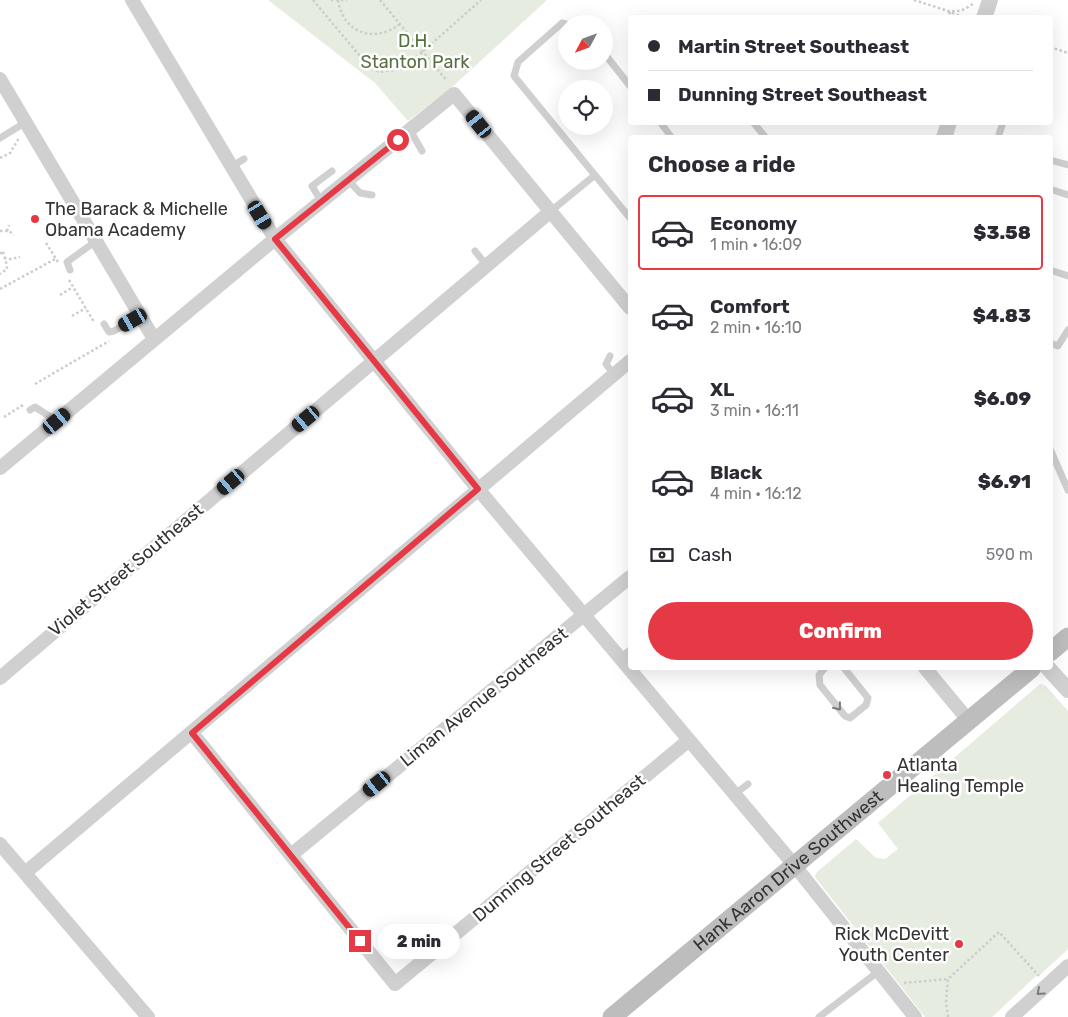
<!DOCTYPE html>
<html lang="en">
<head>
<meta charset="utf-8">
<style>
	:root { --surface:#fff; --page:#f2f2f3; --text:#2b2b33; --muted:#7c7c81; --line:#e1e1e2; --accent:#e63946 }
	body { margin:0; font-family:Rubik,sans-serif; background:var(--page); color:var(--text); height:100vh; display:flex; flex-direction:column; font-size:19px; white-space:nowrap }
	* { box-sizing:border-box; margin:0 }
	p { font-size:16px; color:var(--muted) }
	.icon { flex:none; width:28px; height:28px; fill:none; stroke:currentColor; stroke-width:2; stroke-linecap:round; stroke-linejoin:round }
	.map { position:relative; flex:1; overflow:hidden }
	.details { position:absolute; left:628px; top:135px; width:425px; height:535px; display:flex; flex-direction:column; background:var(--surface); border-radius:5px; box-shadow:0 5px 20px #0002 }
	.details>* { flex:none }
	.banner { position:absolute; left:628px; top:15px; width:425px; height:110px; border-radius:5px; box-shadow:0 5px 20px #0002; display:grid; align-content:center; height:110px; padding:0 20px; background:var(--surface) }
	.needle { width:32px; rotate:229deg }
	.controls { position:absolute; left:558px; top:15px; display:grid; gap:10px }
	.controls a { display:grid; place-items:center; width:55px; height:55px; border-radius:50%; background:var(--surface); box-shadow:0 5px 20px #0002; font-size:25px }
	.end { position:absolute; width:22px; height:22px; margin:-11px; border:6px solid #e63946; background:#fff; box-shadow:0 0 0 2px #fff }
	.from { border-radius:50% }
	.bubble { position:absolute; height:35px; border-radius:18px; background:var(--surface); box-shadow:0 5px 20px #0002; font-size:16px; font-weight:800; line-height:35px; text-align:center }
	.car { position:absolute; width:15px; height:30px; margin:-15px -8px; border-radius:6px; box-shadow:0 0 4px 1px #0007; background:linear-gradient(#222 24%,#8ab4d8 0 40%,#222 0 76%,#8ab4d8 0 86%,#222 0) }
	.banner b { display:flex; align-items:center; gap:18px; height:48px; font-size:19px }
	.banner b+b { border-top:1px solid var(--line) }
	.banner i { width:12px; height:12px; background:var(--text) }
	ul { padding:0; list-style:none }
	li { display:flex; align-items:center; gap:15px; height:75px; margin:0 10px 8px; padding:0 10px; border:2px solid transparent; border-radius:5px }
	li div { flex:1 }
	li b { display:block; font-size:19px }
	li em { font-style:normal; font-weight:800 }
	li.current { border-color:var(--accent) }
	li>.icon { width:45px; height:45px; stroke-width:1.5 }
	h2 { padding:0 20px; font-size:22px; line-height:60px }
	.pay { display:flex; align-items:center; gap:12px; height:55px; padding:0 20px; font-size:19px }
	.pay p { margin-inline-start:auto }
	.action { display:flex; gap:10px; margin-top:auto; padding:10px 20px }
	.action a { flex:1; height:58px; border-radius:30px; background:var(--accent); color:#fff; font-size:20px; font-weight:800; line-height:58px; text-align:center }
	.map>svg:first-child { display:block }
	.green { fill:#e6ecdf }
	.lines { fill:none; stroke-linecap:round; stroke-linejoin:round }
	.path { stroke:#cdcdcd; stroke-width:2.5; stroke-dasharray:2.5 2.5; stroke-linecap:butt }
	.service { stroke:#d0d0d0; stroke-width:7 }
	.minor { stroke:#d0d0d0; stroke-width:14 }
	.tertiary { stroke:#d0d0d0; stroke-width:16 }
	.secondary { stroke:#bdbdbd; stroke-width:19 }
	.oneway { stroke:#7a7a7a }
	.route { stroke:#e63946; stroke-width:6 }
	.poi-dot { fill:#e63946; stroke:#fff; stroke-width:2 }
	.labels { text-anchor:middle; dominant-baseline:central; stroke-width:5; stroke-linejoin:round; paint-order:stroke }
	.park-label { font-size:18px; fill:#56703f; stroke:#fff }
	.poi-label { font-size:18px; fill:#333; stroke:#fff; text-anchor:start }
	.street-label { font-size:18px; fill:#333; stroke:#fff }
</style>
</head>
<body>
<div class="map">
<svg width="1068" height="1017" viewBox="0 0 1068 1017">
	<rect width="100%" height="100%" fill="#fff"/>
	<!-- green -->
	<path class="green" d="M268,0H547L451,88L408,121L375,83Z
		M1040,684H1042L1046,686L1068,711V949L1040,975L1039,974L1036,976L992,1017H925L815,877L816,873L856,839L876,858L885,859L898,849L878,823Z"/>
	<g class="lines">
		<!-- path -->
		<path class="path" d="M313,0L365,62L379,72L403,69L481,0
			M331,0H347
			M338,0C343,33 374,44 400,24
			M380,0L447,81
			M914,0L948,11L965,18
			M952,11C961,12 967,8 974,3
			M949,12L953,18
			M1050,47L1068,53
			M0,158L10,153L19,138
			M0,231H9L14,235
			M7,231L9,225
			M46,243L58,262
			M0,254L3,251C4,257 7,263 7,269L0,274
			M4,258L11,259L20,257
			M69,280L94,322
			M0,289L57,258
			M60,295L73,287
			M72,316L86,308
			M35,384L109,341
			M4,417L23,405
			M904,983L948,979
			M948,1017L946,1002L948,979L999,932L1039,976"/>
		<!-- service -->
		<path class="service" d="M566,24L562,23L518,62L514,76L630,218
			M604,53L630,86
			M660,122L672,138
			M753,122L766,138
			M410,130L422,151
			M0,138L26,122
			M998,138L1003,122
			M1050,160L1068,165
			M231,167L244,159
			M348,180L360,193L372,195
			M1050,189L1068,195
			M321,201L312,186L332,171
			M551,211L595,175
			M475,251L487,266
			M70,270L67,262L96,241
			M1050,270L1068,276
			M104,324L109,332L114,331L140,316
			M1050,343L1058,346L1068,330
			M610,356L606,364L614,375
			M30,410L35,407L57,421
			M1050,449L1068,490
			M620,658L630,650
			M825,668L819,675L820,685L845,716L850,718L866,705L868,698L844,668
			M735,794L748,784
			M819,1017L879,971"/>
		<!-- minor -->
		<path class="minor" d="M132,0L275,239L478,489L795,866L915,1017
			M0,79L154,339
			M0,468L275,239L454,94L630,308
			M925,668L969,721
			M0,678L551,211
			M192,733L395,984L689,740
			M0,844L148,1017
			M291,855L630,577
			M25,873L630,361
			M1012,1017L1068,966"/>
		<!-- tertiary -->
		<path class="tertiary" d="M984,18L990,0
			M944,138L949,122
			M1048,668L1068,690"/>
		<!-- secondary -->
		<g class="secondary">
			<path d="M1050,652L1068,637"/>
			<path id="s1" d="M612,1017L1032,668"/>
		</g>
	</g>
	<!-- one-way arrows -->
	<defs><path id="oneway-chevron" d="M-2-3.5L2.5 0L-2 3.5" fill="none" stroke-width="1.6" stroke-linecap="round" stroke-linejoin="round" transform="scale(1.25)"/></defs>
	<g class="oneway">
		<use href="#oneway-chevron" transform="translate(838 707) rotate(52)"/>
		<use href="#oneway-chevron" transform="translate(1040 992) rotate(138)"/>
	</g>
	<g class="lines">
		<!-- route -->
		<path class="route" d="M360,941L192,733L478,489L275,239L398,140"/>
	</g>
	<!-- markers -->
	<g class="poi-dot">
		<circle cx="35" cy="219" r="5"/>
		<circle cx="887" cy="775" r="5"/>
		<circle cx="959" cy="944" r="5"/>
	</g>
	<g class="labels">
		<!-- park labels -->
		<g class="park-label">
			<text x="415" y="41">D.H.<tspan x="415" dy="21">Stanton Park</tspan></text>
		</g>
		<!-- poi labels -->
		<g class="poi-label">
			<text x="45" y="209">The Barack &amp; Michelle<tspan x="45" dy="21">Obama Academy</tspan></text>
			<text x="897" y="765">Atlanta<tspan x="897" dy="21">Healing Temple</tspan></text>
			<text x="949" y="934" text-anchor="end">Rick McDevitt<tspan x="949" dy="21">Youth Center</tspan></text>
		</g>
		<!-- street labels -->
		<g class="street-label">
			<text transform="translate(126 570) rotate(-40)">Violet Street Southeast</text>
			<text transform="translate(484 697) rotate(-39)">Liman Avenue Southeast</text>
			<text transform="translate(559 848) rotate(-40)">Dunning Street Southeast</text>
			<text stroke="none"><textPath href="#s1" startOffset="229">Hank Aaron Drive Southwest</textPath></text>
		</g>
	</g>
</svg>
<div class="controls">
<a><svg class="needle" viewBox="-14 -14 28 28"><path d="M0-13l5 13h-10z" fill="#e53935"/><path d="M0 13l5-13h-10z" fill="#7c7c81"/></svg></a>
<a><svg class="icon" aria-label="locate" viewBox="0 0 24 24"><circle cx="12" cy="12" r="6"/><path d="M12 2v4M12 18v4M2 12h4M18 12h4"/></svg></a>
</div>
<i class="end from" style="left:398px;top:140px"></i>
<i class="end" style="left:360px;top:941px"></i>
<div class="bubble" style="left:378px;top:924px;width:82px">2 min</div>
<i class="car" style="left:479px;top:124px;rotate:321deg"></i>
<i class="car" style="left:260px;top:215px;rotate:149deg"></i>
<i class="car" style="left:133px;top:320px;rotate:240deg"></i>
<i class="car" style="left:306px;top:419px;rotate:230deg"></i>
<i class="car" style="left:57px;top:421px;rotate:50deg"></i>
<i class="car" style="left:231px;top:482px;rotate:230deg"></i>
<i class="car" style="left:377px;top:784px;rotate:231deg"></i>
<div class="banner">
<b><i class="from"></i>Martin Street Southeast</b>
<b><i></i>Dunning Street Southeast</b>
</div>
<section class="details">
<h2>Choose a ride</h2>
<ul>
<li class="current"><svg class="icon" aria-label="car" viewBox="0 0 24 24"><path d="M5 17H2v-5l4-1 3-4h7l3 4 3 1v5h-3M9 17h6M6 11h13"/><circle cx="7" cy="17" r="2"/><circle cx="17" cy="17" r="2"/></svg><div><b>Economy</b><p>1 min · 16:09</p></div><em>$3.58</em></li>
<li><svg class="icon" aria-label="car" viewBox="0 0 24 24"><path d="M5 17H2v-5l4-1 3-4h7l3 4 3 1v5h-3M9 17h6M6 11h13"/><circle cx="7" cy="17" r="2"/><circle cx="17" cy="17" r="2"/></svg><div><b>Comfort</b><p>2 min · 16:10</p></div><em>$4.83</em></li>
<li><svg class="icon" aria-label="car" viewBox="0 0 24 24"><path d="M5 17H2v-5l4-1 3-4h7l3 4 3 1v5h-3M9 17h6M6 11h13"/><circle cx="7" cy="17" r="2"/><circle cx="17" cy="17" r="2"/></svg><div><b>XL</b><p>3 min · 16:11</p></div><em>$6.09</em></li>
<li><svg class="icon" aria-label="car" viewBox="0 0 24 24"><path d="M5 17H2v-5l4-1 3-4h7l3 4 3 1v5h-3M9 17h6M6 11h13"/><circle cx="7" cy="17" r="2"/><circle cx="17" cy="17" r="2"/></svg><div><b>Black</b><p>4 min · 16:12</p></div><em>$6.91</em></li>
</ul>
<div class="pay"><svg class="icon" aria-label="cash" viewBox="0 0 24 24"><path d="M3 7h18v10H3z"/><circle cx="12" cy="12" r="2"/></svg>Cash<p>590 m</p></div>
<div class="action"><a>Confirm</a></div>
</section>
</div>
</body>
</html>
